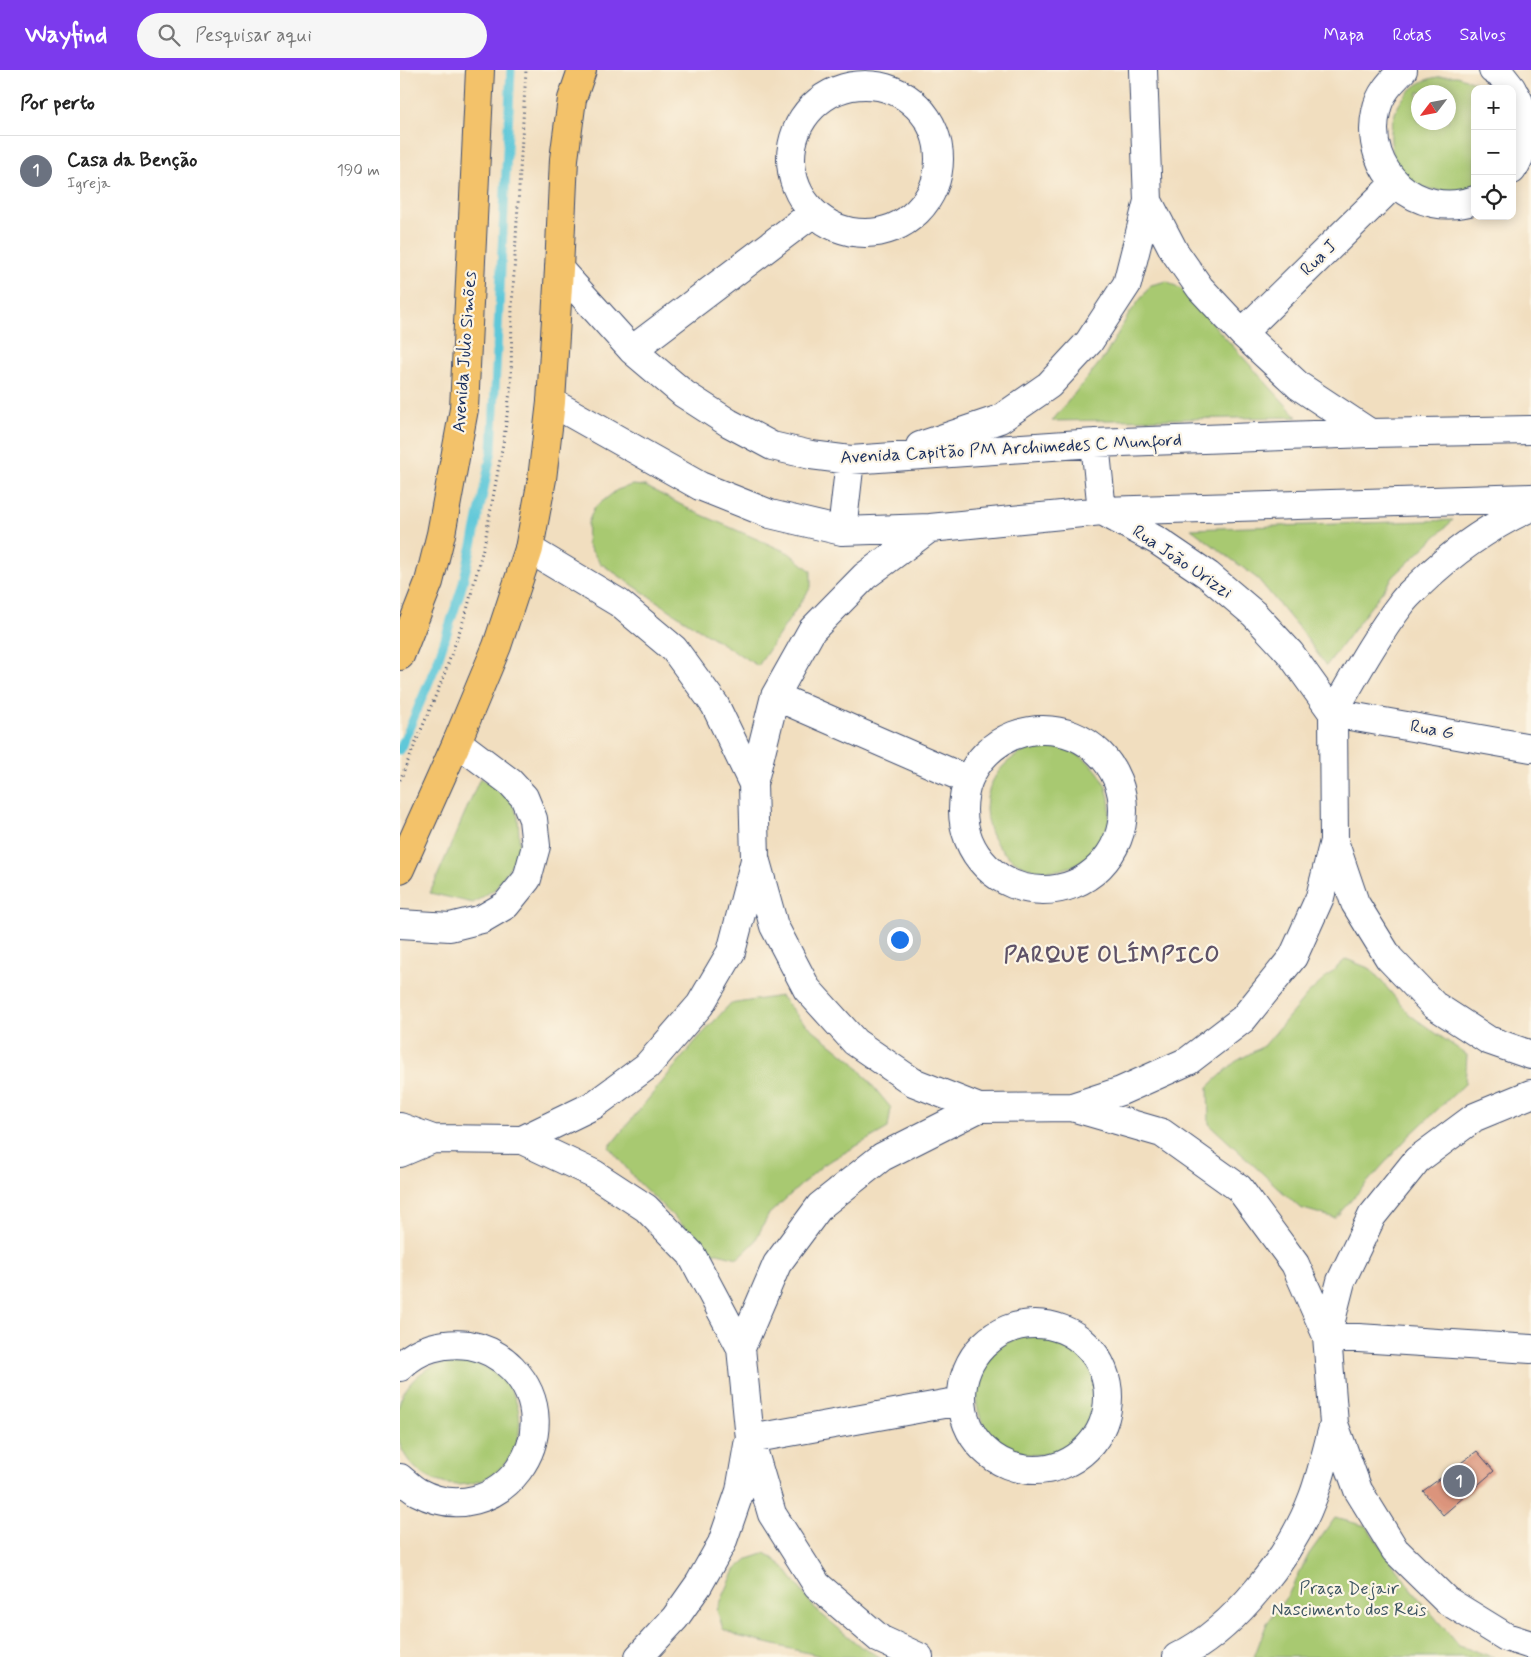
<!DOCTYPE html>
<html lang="pt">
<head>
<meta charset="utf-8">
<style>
  :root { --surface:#fff; --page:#f6f6f6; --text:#222; --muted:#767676; --line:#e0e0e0; --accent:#7c3aed }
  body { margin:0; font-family:Mynerve,sans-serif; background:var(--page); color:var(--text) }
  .controls { position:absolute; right:15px; top:15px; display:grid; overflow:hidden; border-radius:10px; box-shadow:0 2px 12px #0003 }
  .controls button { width:45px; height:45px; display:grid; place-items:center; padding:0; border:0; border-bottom:1px solid var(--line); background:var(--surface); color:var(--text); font:25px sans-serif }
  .compass { position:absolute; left:1011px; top:15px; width:45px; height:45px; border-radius:50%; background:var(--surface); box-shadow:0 2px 12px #0003; rotate:238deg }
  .you { position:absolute; left:499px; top:869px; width:18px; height:18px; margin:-12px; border:4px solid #fff; border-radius:50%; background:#1a73e8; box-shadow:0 0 0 8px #1a73e833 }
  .badge { display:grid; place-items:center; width:32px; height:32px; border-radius:50%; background:var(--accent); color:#fff; font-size:16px; font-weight:700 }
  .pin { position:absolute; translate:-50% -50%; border:2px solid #fff; box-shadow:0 1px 5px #0006 }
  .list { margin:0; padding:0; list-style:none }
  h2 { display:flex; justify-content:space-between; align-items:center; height:65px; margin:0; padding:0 20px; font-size:21px }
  h2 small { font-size:16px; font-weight:400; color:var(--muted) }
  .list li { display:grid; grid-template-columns:32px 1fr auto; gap:15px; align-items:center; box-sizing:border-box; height:70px; padding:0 20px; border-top:1px solid var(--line) }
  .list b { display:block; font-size:19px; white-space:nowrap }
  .list p { margin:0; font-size:16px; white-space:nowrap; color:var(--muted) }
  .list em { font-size:16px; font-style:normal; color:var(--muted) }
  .icon { flex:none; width:28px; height:28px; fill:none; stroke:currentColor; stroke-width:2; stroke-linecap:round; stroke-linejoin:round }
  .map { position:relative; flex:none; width:1131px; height:1587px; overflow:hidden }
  header { display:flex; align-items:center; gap:30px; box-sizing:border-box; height:70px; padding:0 25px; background:var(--accent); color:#fff }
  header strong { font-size:24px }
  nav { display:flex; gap:28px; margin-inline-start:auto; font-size:18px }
  .search { width:350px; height:45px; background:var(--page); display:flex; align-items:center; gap:12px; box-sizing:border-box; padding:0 18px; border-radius:28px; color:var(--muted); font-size:19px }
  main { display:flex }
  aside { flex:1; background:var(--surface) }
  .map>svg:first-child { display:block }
</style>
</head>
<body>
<header>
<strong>Wayfind</strong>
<div class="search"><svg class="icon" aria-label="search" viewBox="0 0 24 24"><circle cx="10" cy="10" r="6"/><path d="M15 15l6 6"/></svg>Pesquisar aqui</div>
<nav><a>Mapa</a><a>Rotas</a><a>Salvos</a></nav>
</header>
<main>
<aside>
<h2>Por perto<small></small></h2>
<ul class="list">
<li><span class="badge" style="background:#6b7280">1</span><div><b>Casa da Benção</b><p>Igreja</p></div><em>190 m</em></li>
</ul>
</aside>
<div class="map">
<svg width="1131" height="1587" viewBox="0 0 1131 1587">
  <rect width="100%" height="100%" fill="#fcf5e5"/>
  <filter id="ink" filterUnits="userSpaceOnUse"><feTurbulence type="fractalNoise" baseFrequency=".02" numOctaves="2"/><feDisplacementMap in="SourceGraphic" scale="10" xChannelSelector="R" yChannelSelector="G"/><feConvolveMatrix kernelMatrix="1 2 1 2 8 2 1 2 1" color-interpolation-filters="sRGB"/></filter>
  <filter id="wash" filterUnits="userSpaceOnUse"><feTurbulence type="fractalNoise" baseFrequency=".0096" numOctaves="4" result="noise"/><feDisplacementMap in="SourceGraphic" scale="20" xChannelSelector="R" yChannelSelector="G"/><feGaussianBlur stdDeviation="1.12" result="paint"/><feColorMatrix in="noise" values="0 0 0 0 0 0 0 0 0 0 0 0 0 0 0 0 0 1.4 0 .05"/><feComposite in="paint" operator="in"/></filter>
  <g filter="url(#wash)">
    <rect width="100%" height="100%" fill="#f1debf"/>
    <path fill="#a8c971" stroke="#627c68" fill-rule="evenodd" d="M1057,6L1077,13L1085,19H1075V119C1057,125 1056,124 1037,120C1032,119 1024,119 1019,116C973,92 986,15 1038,7C1044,6 1051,6 1057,6ZM1018,22H1048V52H1018Z
      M767,211L781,219L897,347L652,351L705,286L729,244L751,215Z
      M232,415L245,416L295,442L389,483L411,501V517L358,596L283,549L200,493L187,474L188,453L194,438L217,420Z
      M1053,450L994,506L926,596L903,563L858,509L791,459Z
      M586 739a62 62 0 1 1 124 0a62 62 0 1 1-124 0Z
      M80,708L110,727L118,747L120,782L95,819L73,833L30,823Z
      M946,889L971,899L1010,945L1067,985L1065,1014L1010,1065L935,1148L900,1138L809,1054L808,1017L835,992L865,975L907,925Z
      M381,926L400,949L453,992L491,1038L488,1058L423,1095L369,1144L354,1173L338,1188L309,1181L238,1112L209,1077L294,973L330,934Z
      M576 1325a60 60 0 1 1 120 0a60 60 0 1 1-120 0Z
      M-4 1353a62 62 0 1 1 124 0a62 62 0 1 1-124 0Z
      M935,1448L966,1456L1011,1519L1059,1576L1094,1587H854L867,1553L888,1525L909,1484Z
      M366,1483L384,1497L415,1539L461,1577L480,1587H425L337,1566L323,1559L317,1540L335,1500L348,1489Z"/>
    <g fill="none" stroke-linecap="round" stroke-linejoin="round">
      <path stroke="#5ec8d9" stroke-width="9" d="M0,680L37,593L61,520L74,467L92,380L111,0"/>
    </g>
    <g id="blocks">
      <path fill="#db947b" d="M1077,1381L1094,1401L1043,1445L1023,1421Z"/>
    </g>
  </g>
  <g filter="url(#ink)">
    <use href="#blocks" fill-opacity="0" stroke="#3b496d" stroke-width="1"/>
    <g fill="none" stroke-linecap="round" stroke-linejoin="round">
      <defs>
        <path id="minor" d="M1003,0C991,12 979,24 976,42C963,101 1017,150 1075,130
          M1093,0L1101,5L1112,19
          M391 89a74 74 0 1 1 148 0a74 74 0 1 1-148 0Z
          M1112,20C1129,42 1128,78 1112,100
          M748,131L774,181L800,218L842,263L899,316L970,363
          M159,199L232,280L284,324L329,353L372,376L411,385L450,390L695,373L970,363L1131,360
          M842,263L995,113
          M232,280L413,143
          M151,332L300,416L370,444L442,461L530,458L702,441L1131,428
          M695,373L702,441L758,471L808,505L854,544L890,583L933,643
          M520,376L600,349L649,315L689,272L727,214L748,131L743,0
          M530,458L465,506L412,560L375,626L353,714L355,788L374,856L407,919L455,972L513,1012L579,1038L672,1037L762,1063L839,1118L895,1194L927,1266
          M442,461L450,390
          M129,479L219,533L274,579L315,635L353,714
          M375,626L568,710
          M933,643L934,771L955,833L989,888L1034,935L1088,970L1131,985
          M933,643C954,607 975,568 1001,534C1006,526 1015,519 1022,512C1054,481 1090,456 1131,437
          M933,643L1131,678
          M563 740a80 80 0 1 1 160 0a80 80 0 1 1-160 0Z
          M0,854L50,857L82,849L106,835L127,809L136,776L133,749L124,727L110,712L57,672
          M1131,1024L1075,1047L1017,1090L972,1146L941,1211L927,1266L934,1354L958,1420L995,1480L1046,1530L1106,1567L1131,1575
          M672,1037L721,1021L788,991L843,949L893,887L920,827L934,771
          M0,1057L33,1069
          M122,1070L194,1035L247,996L300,935L331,882L355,790
          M0,1083L33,1069L122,1070L194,1104L246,1138L291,1184L341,1278
          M562 1327a73 73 0 1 1 146 0a73 73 0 1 1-146 0Z
          M927,1266L1131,1279
          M0,1297C18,1278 44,1272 69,1275C86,1278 100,1286 112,1298C174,1362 98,1465 18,1422C12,1419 6,1413 0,1408
          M350,1369L561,1331
          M239,1587L275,1548L299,1514L322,1473L340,1421L348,1375
          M519,1587L480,1569L417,1515L372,1444L350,1369L341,1278L377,1194L420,1136L482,1087L579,1038
          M777,1587C834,1560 891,1486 913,1427C922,1403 927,1378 934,1354"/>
        <path id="primary" d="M0,586L29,512L41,464L64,339L80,0
          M0,799L57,672L97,576L129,479L142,409L151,332L159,199L164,89L172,29L182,0"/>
      </defs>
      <use href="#minor" stroke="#3b496d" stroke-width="30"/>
      <use href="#primary" stroke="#3b496d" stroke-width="30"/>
      <path stroke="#3b496d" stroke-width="3" stroke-dasharray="1 4" stroke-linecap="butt" d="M0,710L43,608L67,540L85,471L104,368L111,314L112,236L126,0"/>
      <use href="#minor" stroke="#fff" stroke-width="28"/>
      <use href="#primary" stroke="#f3c26a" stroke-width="28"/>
    </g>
  </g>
  <g text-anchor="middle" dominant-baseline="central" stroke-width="4.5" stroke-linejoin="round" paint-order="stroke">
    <g font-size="18" fill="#1b2f5e" stroke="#fcf5e5">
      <text transform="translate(919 188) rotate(-44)">Rua J</text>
      <text transform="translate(65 282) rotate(-86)">Avenida Julio Simões</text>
      <text transform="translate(611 379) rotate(-3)">Avenida Capitão PM Archimedes C Munford</text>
      <text transform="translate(782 492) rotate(34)">Rua João Urizzi</text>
      <text transform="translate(1032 660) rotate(10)">Rua G</text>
    </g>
    <g font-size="18" fill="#3e5663" stroke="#fcf5e5">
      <text x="949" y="1519">Praça Dejair<tspan x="949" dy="21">Nascimento dos Reis</tspan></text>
    </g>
    <g font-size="22" font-weight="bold" letter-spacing="1" fill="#5e5268" stroke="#fcf5e5">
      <text x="712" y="886">PARQUE OLÍMPICO</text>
    </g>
  </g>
</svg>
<div class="controls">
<button>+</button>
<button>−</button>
<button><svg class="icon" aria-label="locate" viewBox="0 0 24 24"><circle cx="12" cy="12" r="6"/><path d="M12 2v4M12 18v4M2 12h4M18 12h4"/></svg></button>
</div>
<svg class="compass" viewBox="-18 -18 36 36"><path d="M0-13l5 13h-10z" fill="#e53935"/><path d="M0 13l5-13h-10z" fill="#767676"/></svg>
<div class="you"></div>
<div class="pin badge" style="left:1059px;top:1411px;background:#6b7280">1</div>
</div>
</main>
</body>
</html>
